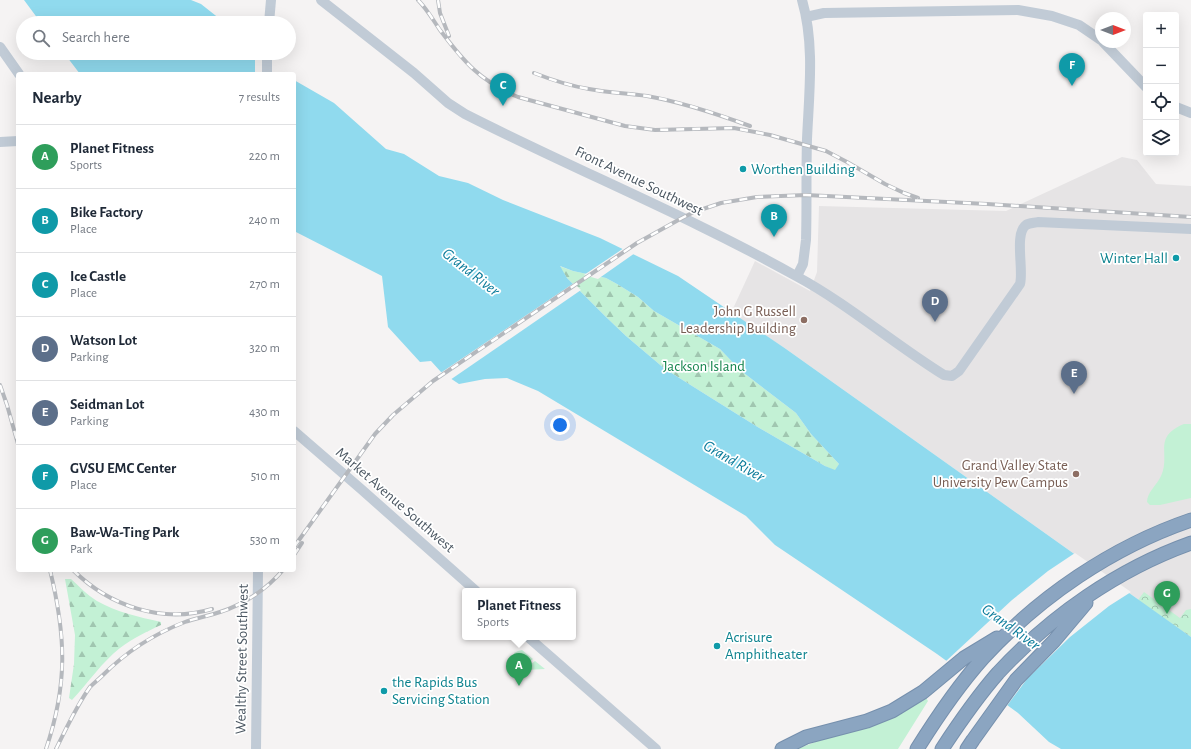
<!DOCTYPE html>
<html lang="en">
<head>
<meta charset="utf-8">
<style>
  :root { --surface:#fff; --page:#f2f2f3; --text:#1f2937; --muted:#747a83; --line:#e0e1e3; --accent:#111827 }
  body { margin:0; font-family:"Alegreya Sans",sans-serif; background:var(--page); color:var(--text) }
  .controls { position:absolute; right:12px; top:12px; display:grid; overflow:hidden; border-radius:4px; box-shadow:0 4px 16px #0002 }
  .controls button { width:36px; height:36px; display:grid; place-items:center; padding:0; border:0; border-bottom:1px solid var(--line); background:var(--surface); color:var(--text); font:20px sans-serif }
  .compass { position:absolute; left:1095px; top:12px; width:36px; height:36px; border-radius:50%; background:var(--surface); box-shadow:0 4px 16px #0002; rotate:90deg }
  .you { position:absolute; left:560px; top:425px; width:14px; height:14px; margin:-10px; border:3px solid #fff; border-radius:50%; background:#1a73e8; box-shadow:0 0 0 6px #1a73e833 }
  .badge { display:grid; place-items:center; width:26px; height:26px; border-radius:50%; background:var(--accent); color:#fff; font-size:13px; font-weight:700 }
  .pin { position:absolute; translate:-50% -33px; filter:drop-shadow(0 1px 2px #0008) }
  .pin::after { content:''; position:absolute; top:21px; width:14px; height:12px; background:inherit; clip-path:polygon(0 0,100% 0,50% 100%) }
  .popup { position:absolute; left:462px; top:588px; width:114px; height:52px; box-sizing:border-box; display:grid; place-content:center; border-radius:4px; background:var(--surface); filter:drop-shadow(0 1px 3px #0005); font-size:13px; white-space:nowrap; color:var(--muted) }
  .popup b { font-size:15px; color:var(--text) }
  .popup::after { content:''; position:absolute; left:50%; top:100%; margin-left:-8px; border:8px solid transparent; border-top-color:var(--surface) }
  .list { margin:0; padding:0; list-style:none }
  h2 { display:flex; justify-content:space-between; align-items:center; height:52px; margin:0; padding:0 16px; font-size:17px }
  h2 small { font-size:13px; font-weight:400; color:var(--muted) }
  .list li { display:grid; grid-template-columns:26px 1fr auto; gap:12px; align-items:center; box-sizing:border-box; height:64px; padding:0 16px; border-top:1px solid var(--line) }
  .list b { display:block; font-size:15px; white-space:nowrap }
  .list p { margin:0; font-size:13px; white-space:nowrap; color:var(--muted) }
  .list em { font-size:13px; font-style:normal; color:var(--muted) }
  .icon { flex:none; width:22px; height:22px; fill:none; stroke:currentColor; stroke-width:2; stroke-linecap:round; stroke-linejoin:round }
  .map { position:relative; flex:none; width:1191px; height:749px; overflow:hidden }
  .search { position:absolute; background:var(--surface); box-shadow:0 4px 16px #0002; left:16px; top:16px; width:280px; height:44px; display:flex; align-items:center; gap:10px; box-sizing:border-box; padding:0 14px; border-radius:22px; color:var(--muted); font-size:15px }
  .panel { position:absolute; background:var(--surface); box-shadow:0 4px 16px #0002; left:16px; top:72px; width:280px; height:500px; border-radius:4px }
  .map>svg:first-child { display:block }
</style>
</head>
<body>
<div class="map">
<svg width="1191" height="749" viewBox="0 0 1191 749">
  <defs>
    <pattern id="forest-firs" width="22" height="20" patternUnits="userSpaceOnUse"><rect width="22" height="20" fill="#c3f1d5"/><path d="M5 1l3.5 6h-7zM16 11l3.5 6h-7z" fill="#a0c6b0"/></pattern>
    <pattern id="park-crowns" width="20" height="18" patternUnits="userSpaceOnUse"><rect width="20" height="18" fill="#c3f1d5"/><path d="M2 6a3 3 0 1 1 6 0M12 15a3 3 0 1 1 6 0" fill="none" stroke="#a0c6b0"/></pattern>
  </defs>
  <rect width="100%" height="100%" fill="#f5f3f3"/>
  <path fill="#e6e4e5" d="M1122,157L1137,160L1156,184L1191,186V637L786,349L731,313L755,261L810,291L817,272L819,206L1006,211Z"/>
  <path fill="#c3f1d5" d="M1184,424H1191V498L1160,505H1150L1147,502C1147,492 1157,485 1161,476C1171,454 1152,437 1184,424Z
    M522,650L533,659L526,665L515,667L514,653L518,651Z
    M535,661L545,669L525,670V669Z
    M925,696L928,701L898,749H797L818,741L874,725Z"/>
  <path fill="url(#forest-firs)" d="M559,266L573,271L606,278L617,284L638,297L654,311L720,349L740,370L796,413L811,434L839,464L835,471L825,466L756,426L665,369L626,336L606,317L567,278Z
    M65,579H71C79,586 87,595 97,601C116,612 139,617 161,622V625C146,632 133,638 120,648C102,662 88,683 72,700L69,698L74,664L75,635Z"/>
  <path fill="url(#park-crowns)" d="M1144,592L1180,618L1186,610L1191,609V637L1138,600Z"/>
  <path fill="#90daee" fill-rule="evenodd" d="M24,0H191L201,4L225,23H41Z
    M64,53H246L283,74H80Z
    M294,80L334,103L386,149L404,154L439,176L468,183L503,200L600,238L678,276L786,349L1191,637V749H1061L1049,742L1018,713L937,654L775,545L746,516L538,391L507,378L485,379L459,384L441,372L431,361L420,362L388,327L382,276L294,231ZM560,266L573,271L606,278L617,284L638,297L654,311L720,349L740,370L796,413L811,434L839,464L835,470L825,466L756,426L665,369L626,336L606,317L567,278Z"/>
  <path fill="#f5f3f3" d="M255,56L280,70V74H255Z
    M624,248L635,253L598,279L584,275Z
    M574,283L581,290L450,380L439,374Z
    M1075,553L1131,592L1109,606L1070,637L1027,679L1006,707L945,662L1012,600L1048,571Z"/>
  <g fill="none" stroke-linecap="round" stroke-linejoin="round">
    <defs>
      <path id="highway" d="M782,749L806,737L867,721L892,711L923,692L964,658L997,638
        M917,749C937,717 958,686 983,658C1039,597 1112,547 1191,520
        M942,749C959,723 977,697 998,673C1051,616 1118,569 1191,543
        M967,749L973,740L1016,680L1054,641L1086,603"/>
    </defs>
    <use href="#highway" stroke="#7690ad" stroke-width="15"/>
    <path stroke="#c1cbd6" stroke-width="10" d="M321,0L414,73L448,103L465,114C575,170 689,216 796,276C848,304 894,344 944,375L952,376L959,371L1020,284C1024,270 1014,234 1026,225C1029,223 1034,223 1038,222L1191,229
      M806,17L824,13L1018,10L1052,16L1079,25L1101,40
      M269,23L271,0
      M1103,42L1146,87
      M0,47L19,74
      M267,74V53
      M1176,107L1191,113
      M0,142L18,141
      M797,276L803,264L806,240C807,207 806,173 807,139C809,94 815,44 802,0
      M294,431L361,489L476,591
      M528,637L656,749
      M256,749L258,570"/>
    <use href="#highway" stroke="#8ba5c1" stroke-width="13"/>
    <defs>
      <path id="rail" d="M418,0C427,9 433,20 440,30C464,62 480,81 518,97L625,126L655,130L734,128L770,135L826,151L847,162L885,184L904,193L918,198
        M438,0L440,13L449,36
        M534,73C552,80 570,86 589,89C609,93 628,93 647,96C682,102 717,114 750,126
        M0,385L7,405L18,444
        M294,547L375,434L393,415L433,381L637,243L682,218L694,212L721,203L757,197L806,195L987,204L1191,217
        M294,555L302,543
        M73,570C109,606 162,624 212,609
        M46,749C68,684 66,636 50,570
        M56,749C66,729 77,705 90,687C94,683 99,679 103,675C127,651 154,634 185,622C196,618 209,616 220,612C243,605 267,589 283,570"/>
    </defs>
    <use href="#rail" stroke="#b5b8bd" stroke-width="4"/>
    <use href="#rail" stroke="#fff" stroke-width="2.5" stroke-dasharray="8" stroke-linecap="butt"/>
  </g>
  <g fill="#0f9aa8" stroke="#fff" stroke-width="1.5">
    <circle cx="743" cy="169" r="4"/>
    <circle cx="1176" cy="258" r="4"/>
    <circle cx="717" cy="646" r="4"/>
    <circle cx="384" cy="691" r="4"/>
  </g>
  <g fill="#8d6e63" stroke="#fff" stroke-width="1.5">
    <circle cx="804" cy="320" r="4"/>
    <circle cx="1076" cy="474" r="4"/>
  </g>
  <g text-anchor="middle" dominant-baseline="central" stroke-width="3.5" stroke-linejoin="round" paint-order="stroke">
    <g font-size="15" fill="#0d838f" stroke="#fff" text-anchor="start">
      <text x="751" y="169">Worthen Building</text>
      <text x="1168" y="258" text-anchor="end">Winter Hall</text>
      <text x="725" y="637">Acrisure<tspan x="725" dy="17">Amphitheater</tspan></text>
      <text x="392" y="682">the Rapids Bus<tspan x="392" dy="17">Servicing Station</tspan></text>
    </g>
    <g font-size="15" fill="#4a5661" stroke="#fff">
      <text transform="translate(639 181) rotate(26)">Front Avenue Southwest</text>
      <text transform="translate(395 500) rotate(41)">Market Avenue Southwest</text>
      <text transform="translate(242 659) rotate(-89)">Wealthy Street Southwest</text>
    </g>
    <g font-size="15" fill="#785e54" stroke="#fff" text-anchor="end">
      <text x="796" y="311">John G Russell<tspan x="796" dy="17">Leadership Building</tspan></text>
      <text x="1068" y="465">Grand Valley State<tspan x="1068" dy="17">University Pew Campus</tspan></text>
    </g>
    <g font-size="15" fill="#17864f" stroke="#fff">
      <text x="704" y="366">Jackson Island</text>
    </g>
    <g font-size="16" font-style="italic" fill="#0c7c9b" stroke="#fff">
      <text transform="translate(471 272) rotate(38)">Grand River</text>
      <text transform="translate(734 461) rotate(30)">Grand River</text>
      <text transform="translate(1011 627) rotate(36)">Grand River</text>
    </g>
  </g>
</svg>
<div class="controls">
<button>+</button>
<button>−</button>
<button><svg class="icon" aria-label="locate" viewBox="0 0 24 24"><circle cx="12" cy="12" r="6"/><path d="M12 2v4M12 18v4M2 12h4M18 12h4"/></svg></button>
<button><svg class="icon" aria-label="layers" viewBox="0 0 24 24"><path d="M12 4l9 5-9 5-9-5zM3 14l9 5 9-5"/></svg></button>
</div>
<svg class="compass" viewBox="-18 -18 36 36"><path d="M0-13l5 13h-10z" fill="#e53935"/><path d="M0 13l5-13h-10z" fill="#747a83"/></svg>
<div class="you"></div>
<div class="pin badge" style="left:519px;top:686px;background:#2e9e5b">A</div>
<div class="popup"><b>Planet Fitness</b>Sports</div>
<div class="pin badge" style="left:774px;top:237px;background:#0f9aa8">B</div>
<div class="pin badge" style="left:503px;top:106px;background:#0f9aa8">C</div>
<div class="pin badge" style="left:935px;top:322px;background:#5c6f8a">D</div>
<div class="pin badge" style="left:1074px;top:394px;background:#5c6f8a">E</div>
<div class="pin badge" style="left:1072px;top:86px;background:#0f9aa8">F</div>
<div class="pin badge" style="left:1167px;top:614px;background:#2e9e5b">G</div>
<div class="search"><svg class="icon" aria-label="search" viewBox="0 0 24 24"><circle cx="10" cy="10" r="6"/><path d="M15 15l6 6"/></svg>Search here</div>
<section class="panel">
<h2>Nearby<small>7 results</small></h2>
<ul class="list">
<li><span class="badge" style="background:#2e9e5b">A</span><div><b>Planet Fitness</b><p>Sports</p></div><em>220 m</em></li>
<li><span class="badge" style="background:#0f9aa8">B</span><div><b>Bike Factory</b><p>Place</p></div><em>240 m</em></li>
<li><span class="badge" style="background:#0f9aa8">C</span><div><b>Ice Castle</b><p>Place</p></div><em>270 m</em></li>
<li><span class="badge" style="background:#5c6f8a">D</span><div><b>Watson Lot</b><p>Parking</p></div><em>320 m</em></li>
<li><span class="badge" style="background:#5c6f8a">E</span><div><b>Seidman Lot</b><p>Parking</p></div><em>430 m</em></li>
<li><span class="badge" style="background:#0f9aa8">F</span><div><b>GVSU EMC Center</b><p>Place</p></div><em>510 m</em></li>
<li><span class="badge" style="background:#2e9e5b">G</span><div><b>Baw-Wa-Ting Park</b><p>Park</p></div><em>530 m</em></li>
</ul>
</section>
</div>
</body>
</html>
